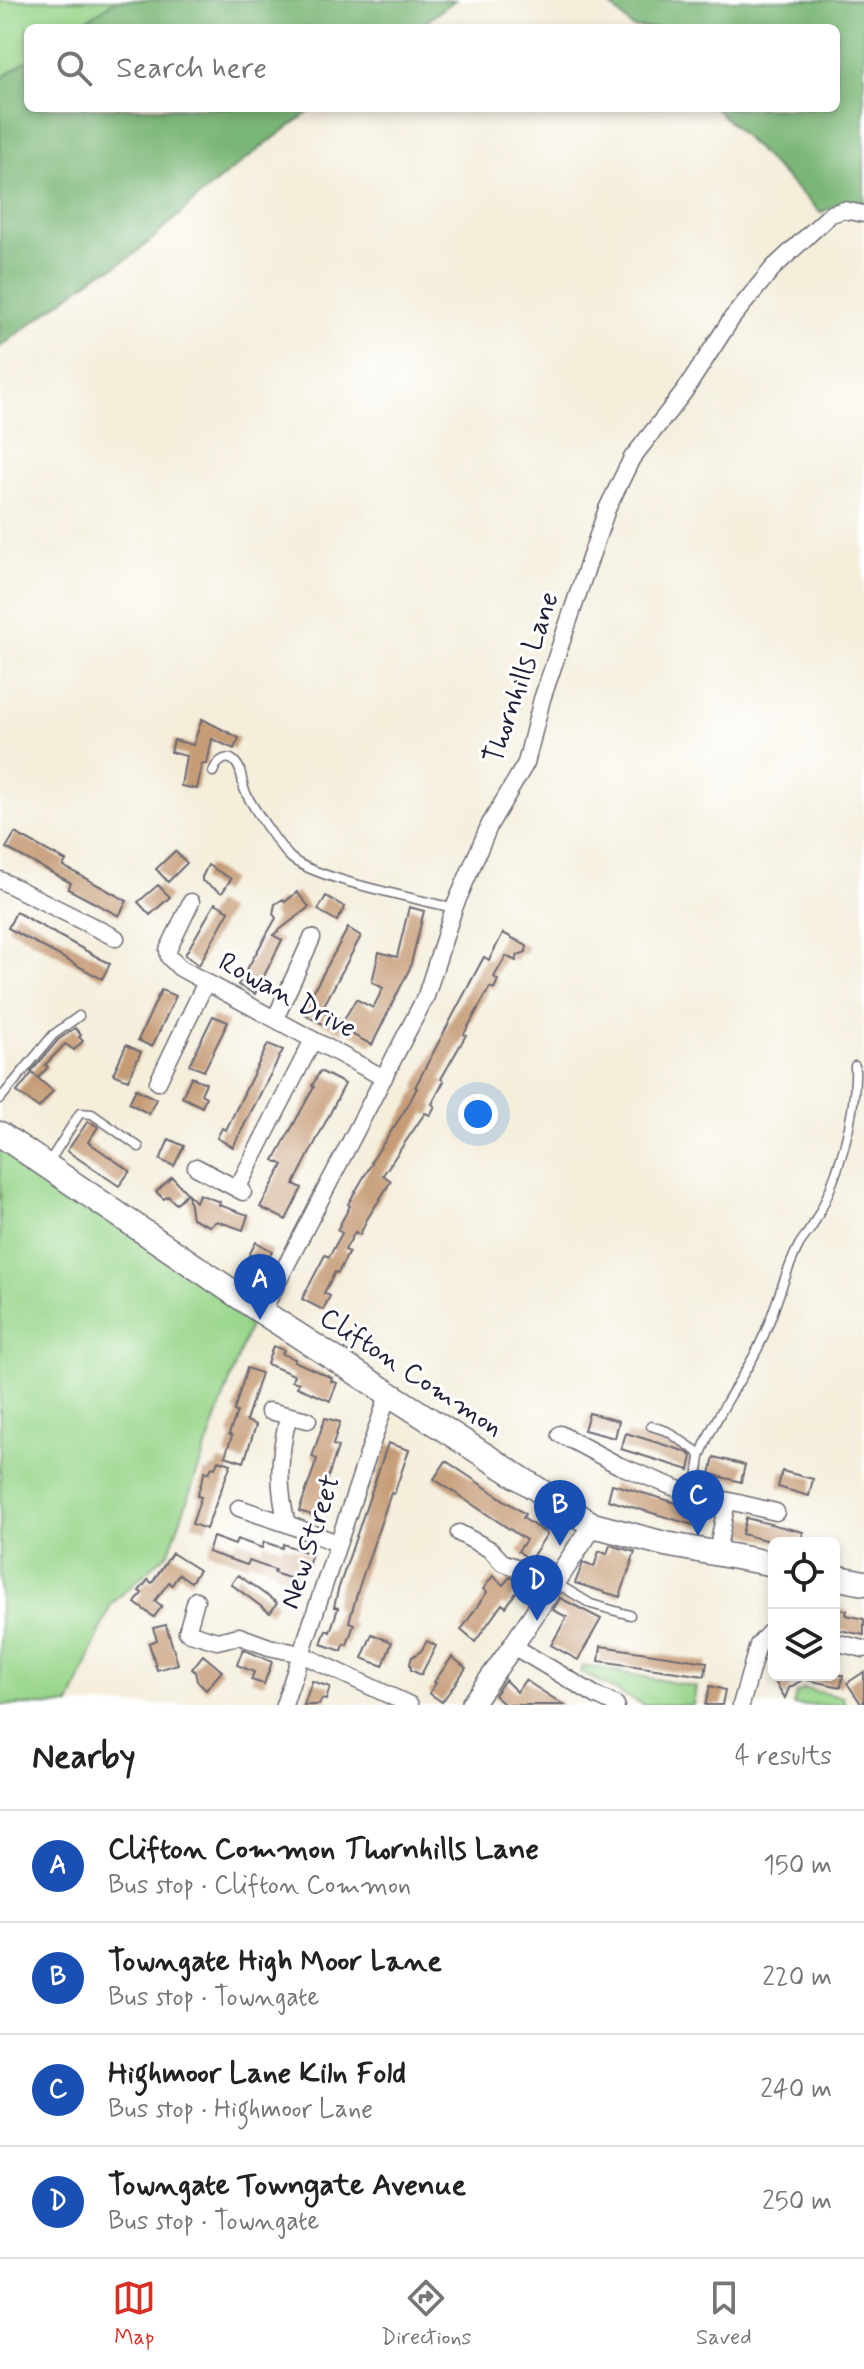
<!DOCTYPE html>
<html lang="en">
<head>
<meta charset="utf-8">
<style>
  :root { --surface:#fff; --page:#f2f2f2; --text:#222; --muted:#767676; --line:#e0e0e0; --accent:#d93025 }
  body { margin:0; font-family:Mynerve,sans-serif; background:var(--page); color:var(--text) }
  .controls { position:absolute; right:24px; bottom:24px; display:grid; overflow:hidden; border-radius:12px; box-shadow:0 4px 12px #0003 }
  .controls button { width:72px; height:72px; display:grid; place-items:center; padding:0; border:0; border-bottom:2px solid var(--line); background:var(--surface); color:var(--text); font:40px sans-serif }
  .you { position:absolute; left:478px; top:1114px; width:28px; height:28px; margin:-20px; border:6px solid #fff; border-radius:50%; background:#1a73e8; box-shadow:0 0 0 12px #1a73e833 }
  .badge { display:grid; place-items:center; width:52px; height:52px; border-radius:50%; background:var(--accent); color:#fff; font-size:26px; font-weight:700 }
  .pin { position:absolute; translate:-50% -66px; filter:drop-shadow(0 2px 4px #0008) }
  .pin::after { content:''; position:absolute; top:42px; width:28px; height:24px; background:inherit; clip-path:polygon(0 0,100% 0,50% 100%) }
  .list { margin:0; padding:0; list-style:none }
  h2 { display:flex; justify-content:space-between; align-items:center; height:104px; margin:0; padding:0 32px; font-size:34px }
  h2 small { font-size:26px; font-weight:400; color:var(--muted) }
  .list li { display:grid; grid-template-columns:52px 1fr auto; gap:24px; align-items:center; box-sizing:border-box; height:112px; padding:0 32px; border-top:2px solid var(--line) }
  .list b { display:block; font-size:30px; white-space:nowrap }
  .list p { margin:0; font-size:26px; white-space:nowrap; color:var(--muted) }
  .list em { font-size:26px; font-style:normal; color:var(--muted) }
  .icon { flex:none; width:44px; height:44px; fill:none; stroke:currentColor; stroke-width:2; stroke-linecap:round; stroke-linejoin:round }
  .map { position:relative; flex:none; width:864px; height:1705px; overflow:hidden }
  .search { position:absolute; background:var(--surface); box-shadow:0 4px 12px #0003; left:24px; right:24px; top:24px; height:88px; display:flex; align-items:center; gap:20px; box-sizing:border-box; padding:0 28px; border-radius:12px; color:var(--muted); font-size:30px }
  .sheet { height:552px; background:var(--surface) }
  nav { display:flex; justify-content:space-around; align-items:center; box-sizing:border-box; height:112px; border-top:2px solid var(--line); background:var(--surface); font-size:22px; color:var(--muted) }
  nav a { display:grid; justify-items:center; gap:4px }
  nav .on { color:var(--accent) }
  .map>svg:first-child { display:block }
</style>
</head>
<body>
<div class="map">
<svg width="864" height="1705" viewBox="0 0 864 1705">
  <rect width="100%" height="100%" fill="#fff"/>
  <filter id="ink" filterUnits="userSpaceOnUse"><feTurbulence type="fractalNoise" baseFrequency=".0125" numOctaves="2"/><feDisplacementMap in="SourceGraphic" scale="16" xChannelSelector="R" yChannelSelector="G"/><feConvolveMatrix kernelMatrix="1 2 1 2 8 2 1 2 1" color-interpolation-filters="sRGB"/></filter>
  <filter id="wash" filterUnits="userSpaceOnUse"><feTurbulence type="fractalNoise" baseFrequency=".006" numOctaves="4" result="noise"/><feDisplacementMap in="SourceGraphic" scale="32" xChannelSelector="R" yChannelSelector="G"/><feGaussianBlur stdDeviation="1.8" result="paint"/><feColorMatrix in="noise" values="0 0 0 0 0 0 0 0 0 0 0 0 0 0 0 0 0 1.4 0 .05"/><feComposite in="paint" operator="in"/></filter>
  <g filter="url(#wash)">
    <rect width="100%" height="100%" fill="#f4eedb"/>
    <path fill="#98d58a" stroke="#5d7c62" stroke-width="2" d="M0,0H282L245,28H28V108L0,202Z
      M0,1134L252,1318L169,1552L111,1604L70,1705H0Z
      M583,1665L696,1687L693,1705H644L580,1672Z
      M804,1689L843,1697L845,1705H793L796,1694Z"/>
    <path fill="#7ab676" stroke="#4e6c58" stroke-width="2" d="M116,0H455L418,28H75Z
      M620,0H864V201L857,206L841,202L821,213L715,108H836V28H633L611,6Z
      M28,60V108H314C276,137 236,165 200,196C179,213 126,269 102,271L0,347V79Z"/>
    <g id="blocks">
      <path fill="#c69c77" d="M202,719L239,738L234,749L212,739L207,764H202L197,789L181,786L186,756L171,752L174,740L193,745Z
        M15,833L66,861L63,866L127,901L119,916L68,889L71,883L6,848Z
        M175,851L187,863L168,882L156,869Z
        M208,865L231,879L222,893L202,881V877Z
        M158,885L170,897L150,915L138,902Z
        M297,892L309,907L273,935L282,940L255,994L238,985L276,918L273,914L275,904L283,899L285,902Z
        M326,896L345,907L337,921L318,910Z
        M215,903L229,911L199,965L185,955Z
        M409,907L424,911L410,968L372,1045L344,1030L342,1033L308,1017L309,1016L302,1012L348,928L361,936L321,1011L343,1021L356,999L373,1008L383,988L372,982L379,952L397,957Z
        M16,912L110,964L102,979L8,928Z
        M503,933L527,946L526,952L518,955L516,961L506,956L494,977L498,980L494,989L490,987L464,1034L466,1035L441,1079L444,1081L432,1104L435,1106L430,1115L425,1113L383,1175L391,1181L366,1221L360,1235L355,1232L345,1250L349,1252L338,1273L335,1272L324,1293L330,1296L323,1310L302,1299L325,1255L329,1257L342,1233L337,1230L350,1206L348,1204L372,1163L371,1162L407,1107L417,1088L415,1087L478,968L484,957L489,960Z
        M161,990L176,996L152,1047L138,1040Z
        M213,1016L228,1022L204,1071L189,1065Z
        M75,1028L81,1035L79,1037L83,1041L74,1050L65,1044L45,1065L48,1067L38,1078L31,1072L58,1040Z
        M268,1044L283,1050L233,1147L217,1138L222,1128L226,1130Z
        M126,1045L141,1052L128,1080L113,1074Z
        M320,1071L345,1084L294,1184L302,1188L286,1220L260,1207L283,1165L274,1160L314,1087L312,1086Z
        M32,1073L53,1091L39,1108L17,1092Z
        M191,1077L206,1083L201,1094L206,1097L202,1107L182,1097Z
        M136,1089L156,1099L149,1114L129,1103Z
        M88,1121L98,1127L88,1142L130,1171L119,1186L67,1151Z
        M169,1139L184,1146L174,1166L160,1160Z
        M172,1177L187,1193L176,1204L168,1196L164,1199L156,1192Z
        M188,1194L196,1202L199,1194L220,1202L219,1205L248,1215L243,1230L217,1221L209,1226L192,1218Z
        M256,1242L272,1251L265,1264L249,1255Z
        M273,1346L284,1350L282,1354L295,1359L294,1361L332,1378L331,1381L337,1383L330,1401L297,1387L299,1383L292,1381L294,1375L267,1364Z
        M247,1368L261,1373L246,1421L256,1425L244,1462L225,1456L232,1436L229,1434L237,1412L234,1411Z
        M589,1413L619,1421L615,1438L584,1430Z
        M325,1418L340,1422L333,1445L338,1447L315,1516L299,1511L317,1459L312,1457Z
        M626,1433L684,1451L692,1456L689,1470L621,1449Z
        M388,1443L409,1450L394,1494L391,1493L359,1587L349,1622L354,1624L347,1645L344,1644L342,1651L321,1644L326,1630L330,1632L338,1608L334,1607L338,1590Z
        M714,1457L745,1465L741,1482L710,1474Z
        M218,1460L231,1464L206,1529L192,1524L201,1497L197,1496L205,1471L209,1473L212,1467L215,1468Z
        M446,1461L525,1514L523,1518L547,1534L530,1560L518,1551L526,1540L434,1479Z
        M782,1471L813,1479L809,1496L778,1487Z
        M612,1484L704,1511L700,1527L608,1500Z
        M746,1518L803,1532L801,1543H777L742,1534Z
        M213,1537L235,1545L237,1539L262,1548L264,1542L282,1548L283,1544L312,1554L306,1571L298,1569L295,1580L274,1573L275,1570L249,1561L247,1565L208,1552Z
        M610,1545L635,1552L620,1597L575,1583L583,1563L594,1567L599,1551L607,1554Z
        M172,1553L199,1570L191,1582L179,1574L172,1585L169,1582L155,1601L162,1606L154,1617L135,1603L142,1593L139,1591L148,1580L152,1583Z
        M238,1575L277,1603L270,1613L231,1584Z
        M493,1576L503,1585L510,1577L523,1582L506,1607L502,1604L475,1642L461,1630L487,1592L483,1589Z
        M560,1598L601,1619L578,1660L551,1645L567,1617L553,1610Z
        M834,1608L847,1610L846,1615L864,1619V1635L834,1629Z
        M166,1625L178,1664L157,1670L149,1643L157,1640L153,1628Z
        M372,1634L392,1642L383,1666L362,1658Z
        M427,1641L436,1646L421,1675L411,1670L410,1663L412,1657L421,1651Z
        M601,1646L707,1662L705,1676L599,1661Z
        M243,1649L272,1662L264,1684L251,1680L254,1672L237,1665Z
        M203,1655L222,1671L206,1690L197,1681L195,1672L192,1669Z
        M452,1657L466,1668L442,1702L429,1693L436,1683L434,1682Z
        M864,1672V1705H862L847,1683Z
        M771,1675H843L841,1687L807,1680V1677L789,1688L785,1698Z
        M505,1680L517,1692L525,1680L564,1705H505L494,1695Z
        M312,1681L330,1687L326,1700L322,1699L319,1705H304Z
        M710,1686L725,1690L722,1705H705Z"/>
    </g>
  </g>
  <g filter="url(#ink)">
    <use href="#blocks" fill-opacity="0" stroke="#6c6973" stroke-width="2"/>
    <g fill="none" stroke-linecap="round" stroke-linejoin="round">
      <defs>
        <path id="service" d="M213,772C216,763 226,753 235,762C243,770 241,782 245,791C251,805 279,846 290,857C311,878 419,899 453,908
          M0,1099L53,1035L79,1016
          M49,1162L80,1113L92,1114L139,1147
          M651,1426L667,1431L698,1452L700,1457L695,1493
          M700,1457C713,1420 736,1388 755,1354C774,1319 781,1280 799,1245C803,1238 809,1232 813,1225C837,1182 857,1116 855,1066
          M556,1583L591,1604L630,1615"/>
        <path id="minor" d="M0,880L116,938
          M191,902L168,950L169,957L180,968L384,1078
          M275,1019L312,938
          M158,1082L206,982
          M196,1167L243,1192
          M237,1189L313,1040
          M262,1312L426,996L454,908L490,824L526,763L542,699L607,509L632,458L684,392L732,318L773,268L831,214L844,210L864,214
          M269,1411L308,1420
          M288,1417C279,1457 277,1483 287,1524L337,1543
          M560,1434L618,1465L678,1489L776,1512
          M239,1508L287,1524
          M459,1533L491,1550L502,1562L555,1582
          M717,1553L727,1501
          M196,1600L187,1632L217,1641L239,1636L269,1647L301,1654L410,1705
          M834,1642L864,1649
          M513,1646L597,1696L616,1705
          M284,1705L388,1395
          M741,1705L758,1645L769,1633L774,1632"/>
        <path id="tertiary" d="M471,1705L513,1646L593,1525"/>
        <path id="primary" d="M0,1134L262,1312L593,1525L665,1544L774,1564
          M834,1577L864,1583"/>
      </defs>
      <use href="#service" stroke="#6c6973" stroke-width="11"/>
      <use href="#minor" stroke="#6c6973" stroke-width="19"/>
      <use href="#tertiary" stroke="#6c6973" stroke-width="23"/>
      <use href="#primary" stroke="#6c6973" stroke-width="27"/>
      <use href="#service" stroke="#fff" stroke-width="8"/>
      <use href="#minor" stroke="#fff" stroke-width="16"/>
      <use href="#tertiary" stroke="#fff" stroke-width="20"/>
      <use href="#primary" stroke="#fff" stroke-width="24"/>
    </g>
  </g>
  <g text-anchor="middle" dominant-baseline="central" stroke-width="6" stroke-linejoin="round" paint-order="stroke">
    <g font-size="28" fill="#22223b" stroke="#fff">
      <text transform="translate(522 678) rotate(-71)">Thornhills Lane</text>
      <text transform="translate(287 996) rotate(28)">Rowan Drive</text>
      <text transform="translate(411 1373) rotate(33)">Clifton Common</text>
      <text transform="translate(311 1542) rotate(-72)">New Street</text>
    </g>
  </g>
</svg>
<div class="controls">
<button><svg class="icon" aria-label="locate" viewBox="0 0 24 24"><circle cx="12" cy="12" r="6"/><path d="M12 2v4M12 18v4M2 12h4M18 12h4"/></svg></button>
<button><svg class="icon" aria-label="layers" viewBox="0 0 24 24"><path d="M12 4l9 5-9 5-9-5zM3 14l9 5 9-5"/></svg></button>
</div>
<div class="you"></div>
<div class="pin badge" style="left:260px;top:1320px;background:#1a4fb4">A</div>
<div class="pin badge" style="left:560px;top:1546px;background:#1a4fb4">B</div>
<div class="pin badge" style="left:698px;top:1536px;background:#1a4fb4">C</div>
<div class="pin badge" style="left:537px;top:1621px;background:#1a4fb4">D</div>
<div class="search"><svg class="icon" aria-label="search" viewBox="0 0 24 24"><circle cx="10" cy="10" r="6"/><path d="M15 15l6 6"/></svg>Search here</div>
</div>
<section class="sheet">
<h2>Nearby<small>4 results</small></h2>
<ul class="list">
<li><span class="badge" style="background:#1a4fb4">A</span><div><b>Clifton Common Thornhills Lane</b><p>Bus stop · Clifton Common</p></div><em>150 m</em></li>
<li><span class="badge" style="background:#1a4fb4">B</span><div><b>Towngate High Moor Lane</b><p>Bus stop · Towngate</p></div><em>220 m</em></li>
<li><span class="badge" style="background:#1a4fb4">C</span><div><b>Highmoor Lane Kiln Fold</b><p>Bus stop · Highmoor Lane</p></div><em>240 m</em></li>
<li><span class="badge" style="background:#1a4fb4">D</span><div><b>Towngate Towngate Avenue</b><p>Bus stop · Towngate</p></div><em>250 m</em></li>
</ul>
</section>
<nav>
<a class="on"><svg class="icon" aria-label="map" viewBox="0 0 24 24"><path d="M3 6l6-2 6 2 6-2v14l-6 2-6-2-6 2zM9 4v14M15 6v14"/></svg>Map</a>
<a><svg class="icon" aria-label="directions" viewBox="0 0 24 24"><path d="M12 3l9 9-9 9-9-9zM9 14v-3h6M13 9l2 2-2 2"/></svg>Directions</a>
<a><svg class="icon" aria-label="saved" viewBox="0 0 24 24"><path d="M7 4h10v16l-5-4-5 4z"/></svg>Saved</a>
</nav>
</body>
</html>
